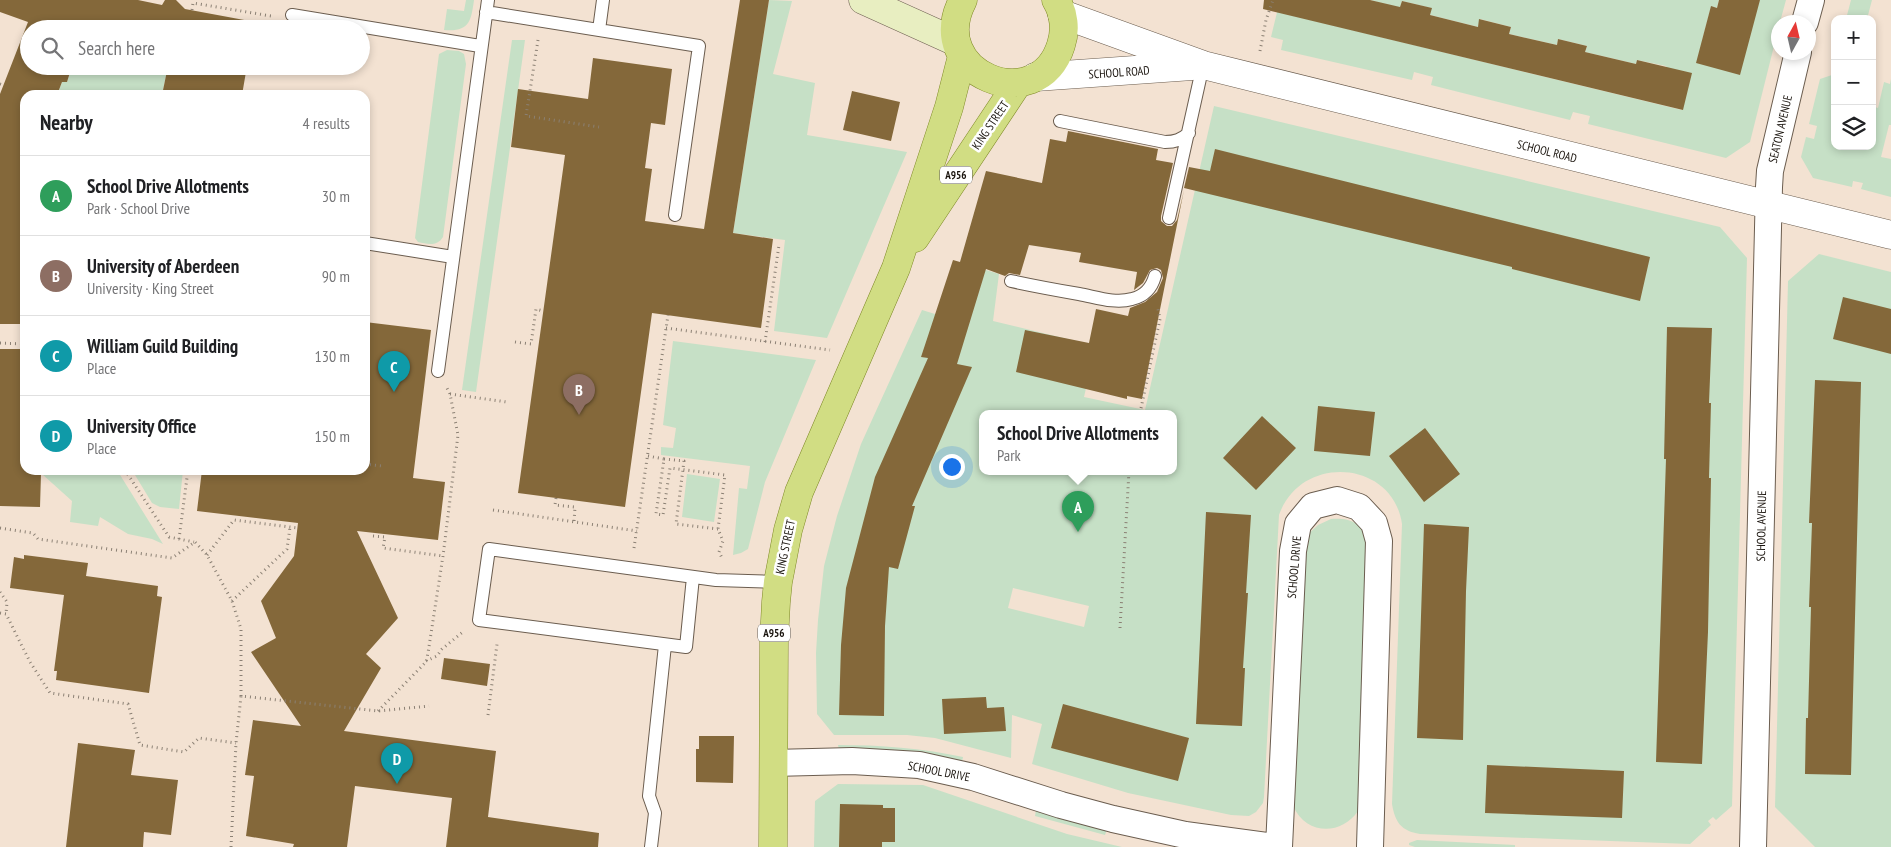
<!DOCTYPE html>
<html lang="en">
<head>
<meta charset="utf-8">
<style>
  :root { --surface:#fff; --page:#f6f6f6; --text:#202124; --muted:#757577; --line:#e0e0e0; --accent:#d93025 }
  body { margin:0; font-family:"PT Sans Narrow",sans-serif; background:var(--page); color:var(--text) }
  .controls { position:absolute; right:15px; top:15px; display:grid; overflow:hidden; border-radius:10px; box-shadow:0 2px 8px #0003 }
  .controls button { width:45px; height:45px; display:grid; place-items:center; padding:0; border:0; border-bottom:1px solid var(--line); background:var(--surface); color:var(--text); font:25px sans-serif }
  .compass { position:absolute; left:1771px; top:15px; width:45px; height:45px; border-radius:50%; background:var(--surface); box-shadow:0 2px 8px #0003; rotate:8deg }
  .you { position:absolute; left:951px; top:466px; width:18px; height:18px; margin:-12px; border:4px solid #fff; border-radius:50%; background:#1a73e8; box-shadow:0 0 0 8px #1a73e833 }
  .badge { display:grid; place-items:center; width:32px; height:32px; border-radius:50%; background:var(--accent); color:#fff; font-size:16px; font-weight:700 }
  .pin { position:absolute; translate:-50% -41px; filter:drop-shadow(0 1px 2px #0008) }
  .pin::after { content:''; position:absolute; top:26px; width:18px; height:15px; background:inherit; clip-path:polygon(0 0,100% 0,50% 100%) }
  .popup { position:absolute; left:979px; top:410px; width:198px; height:65px; box-sizing:border-box; display:grid; place-content:center; border-radius:10px; background:var(--surface); filter:drop-shadow(0 1px 4px #0005); font-size:16px; white-space:nowrap; color:var(--muted) }
  .popup b { font-size:19px; color:var(--text) }
  .popup::after { content:''; position:absolute; left:50%; top:100%; margin-left:-10px; border:10px solid transparent; border-top-color:var(--surface) }
  .list { margin:0; padding:0; list-style:none }
  h2 { display:flex; justify-content:space-between; align-items:center; height:65px; margin:0; padding:0 20px; font-size:21px }
  h2 small { font-size:16px; font-weight:400; color:var(--muted) }
  .list li { display:grid; grid-template-columns:32px 1fr auto; gap:15px; align-items:center; box-sizing:border-box; height:80px; padding:0 20px; border-top:1px solid var(--line) }
  .list b { display:block; font-size:19px; white-space:nowrap }
  .list p { margin:0; font-size:16px; white-space:nowrap; color:var(--muted) }
  .list em { font-size:16px; font-style:normal; color:var(--muted) }
  .icon { flex:none; width:28px; height:28px; fill:none; stroke:currentColor; stroke-width:2; stroke-linecap:round; stroke-linejoin:round }
  .map { position:relative; flex:none; width:1891px; height:847px; overflow:hidden }
  .search { position:absolute; background:var(--surface); box-shadow:0 2px 8px #0003; left:20px; top:20px; width:350px; height:55px; display:flex; align-items:center; gap:12px; box-sizing:border-box; padding:0 18px; border-radius:28px; color:var(--muted); font-size:19px }
  .panel { position:absolute; background:var(--surface); box-shadow:0 2px 8px #0003; left:20px; top:90px; width:350px; height:385px; border-radius:15px }
  .map>svg:first-child { display:block }
</style>
</head>
<body>
<div class="map">
<svg width="1891" height="847" viewBox="0 0 1891 847">
  <rect width="100%" height="100%" fill="#f3e2d2"/>
  <path fill="#c6e0c6" fill-rule="evenodd" d="M466,0H474C471,22 469,32 444,30L447,9L464,11Z
    M769,0L792,1L773,74L815,83L807,135L907,152L827,338L774,331L785,240L733,233Z
    M1280,0L1290,15L1682,110L1666,66L1637,60L1636,64L1585,52L1587,46L1558,39L1557,45L1509,34L1511,27L1480,19L1478,27L1430,15L1431,8L1402,1L1400,8L1370,0H1719L1717,8L1711,7L1702,41L1760,0H1786L1780,22H1778V30L1750,142L1726,158L1588,124L1590,116L1573,112L1570,120L1431,85L1433,77L1414,72L1412,80L1281,50L1283,40L1271,37Z
    M1851,0H1872L1867,19H1846Z
    M512,40H525L476,392L462,390Z
    M447,50L459,51L464,54L466,64L443,237C437,247 427,244 418,242L415,238L439,54Z
    M1835,64V146H1872V130L1875,120L1872,119V106L1878,108L1884,82L1890,84L1891,79V125H1889L1881,157L1891,159V197L1861,189L1863,183L1853,181L1852,187L1813,178L1801,157L1806,137L1814,139L1817,126L1809,124L1820,79L1832,75Z
    M72,66H168L162,95H57L62,82H67Z
    M1214,106L1720,227L1747,258L1732,806L1716,820L1713,817L1708,821L1711,825L1690,844L1420,834C1401,831 1395,822 1392,804L1402,524C1393,460 1301,453 1279,515L1264,797L1263,803L1256,812L1249,816L1231,815L1128,793L1032,764L1042,724L1012,715L1011,758L935,738L907,735H834L817,714L816,653L818,620L824,566L837,516L861,444L922,310L935,314L986,270L999,274L993,321L1084,343L1095,349L1084,397L1145,410ZM983,413H1173V471H983ZM1013,588L1089,606L1084,627L1008,608Z
    M21,177L25,178V337H20L22,199Z
    M1819,254L1891,272V847H1815L1775,807L1788,281Z
    M673,341L816,360L765,482L748,549L741,553L733,555L739,488L747,489L750,466L661,455V447L673,448L676,428L663,425Z
    M33,470H117L163,544L152,539L128,534L100,517L98,526L70,522L72,501L42,474H33Z
    M132,470H183L179,509L160,507L152,503Z
    M687,474L720,479L714,522L682,517Z
    M1331,519C1351,518 1360,522 1368,541L1358,811C1341,836 1306,835 1293,806L1306,536L1318,525Z
    M838,745C881,745 921,748 963,757L962,762L839,750Z
    M838,784L923,785L1067,834L1122,847H814L815,801Z
    M1036,810L1107,829L1105,835L1035,816Z
    M1417,840L1515,845V847H1415L1409,845V843Z"/>
  <path fill="#84683a" d="M0,0H138L162,5L165,0H176L185,9L255,22L254,29H29V66H72L67,82H62L57,95H25V178H23L20,324H0V94L28,22L0,12Z
    M740,0H769L733,233L773,239L761,328L652,313L625,507L518,493L565,155L511,147L518,89L588,99L593,58L672,69L665,125L651,123L645,168L652,169L645,221L704,229Z
    M1264,0H1370L1400,7L1402,1L1432,8L1430,15L1478,27L1479,19L1511,27L1509,34L1557,45L1558,39L1587,46L1585,52L1636,64L1637,60L1692,73L1683,110L1263,9Z
    M1719,0H1760L1740,75L1696,63L1711,6L1717,8Z
    M168,66H247L242,95H162Z
    M852,91L900,102L891,141L843,130Z
    M1068,131L1158,149L1156,160L1173,163L1161,216V221L1167,226H1172L1177,220L1184,190L1142,399L1127,396V399L1016,372L1025,330L1089,343L1096,309L1128,316L1130,308L1145,302L1157,292L1163,278L1161,270L1157,268L1150,270L1143,283L1134,290L1137,272L1079,262L1081,253L1029,245L1020,275L1009,273L1005,276L986,269L957,364L972,367L912,506H915L898,569L889,567L885,626L884,716L839,715L841,645L846,588L875,477L928,358L921,357L953,260L960,262L986,171L1042,183L1050,139L1066,142Z
    M1215,149L1650,257L1640,301L1512,269V267L1184,188L1189,167L1210,171Z
    M1843,297L1891,309V354L1833,339Z
    M365,322L431,330L413,478L445,482L438,540L357,531L398,618L366,654L381,668L344,731L496,751L488,817L599,833L598,847H446L452,798L355,786L347,847H293L294,844L246,836L254,776L245,775L253,720L301,726L251,652L276,638L261,601L294,556L298,523L197,511L202,470H365Z
    M1667,327L1712,328L1709,403H1711L1709,478H1711L1708,632L1702,764L1656,762L1666,459H1664Z
    M0,349H25V470H33V474H41L40,507L0,506Z
    M1815,380L1861,382L1851,775L1805,774L1806,718H1808L1811,607H1809L1812,523H1809Z
    M1318,406L1375,412L1370,456L1314,451Z
    M1262,416L1296,448L1256,490L1223,458Z
    M1425,428L1460,474L1424,502L1389,456Z
    M1206,512L1251,515L1246,593H1248L1243,668H1245L1242,726L1196,724Z
    M1424,524L1469,527L1466,591L1463,740L1417,738Z
    M24,555L88,563L86,576L158,586L157,596L162,597L149,693L56,680L57,671H54L64,595L10,588L14,557L24,559Z
    M444,658L490,664L487,686L441,679Z
    M986,697L987,708L1004,707L1006,731L944,734L942,699Z
    M1063,704L1189,738L1178,781L1051,748Z
    M699,736H734L733,783L696,782V749H699Z
    M78,743L135,750L131,775L178,780L171,835L144,832L143,847H66Z
    M1487,765L1624,771L1622,818L1485,813Z
    M840,804L883,805V808H895V842H882V847H839Z"/>
  <g fill="none" stroke-linecap="round" stroke-linejoin="round">
    <defs>
      <path id="service" d="M486,12L699,46L675,215
        M292,15L480,46
        M599,30L603,0
        M1060,121L1165,142C1175,142 1181,140 1189,133
        M1169,218L1203,65
        M365,243L453,257
        M1011,281C1034,286 1056,290 1079,294C1096,297 1115,304 1132,299C1145,296 1152,287 1155,276
        M438,371L488,0
        M693,577L686,647L479,620L489,549L716,580L778,582
        M651,847L655,813L649,796L665,645"/>
      <path id="minor" d="M1805,22L1811,0
        M773,763L852,761L919,765L973,777L1061,805L1113,819L1185,835L1275,847
        M1279,847L1293,551L1298,524L1313,506L1337,500L1359,507L1374,523L1379,541L1370,847
        M1753,847L1769,187L1770,171L1798,52"/>
      <path id="tertiary" d="M1062,14L1203,65L1891,235
        M1035,77L1192,66"/>
      <path id="secondary" d="M863,0L956,42"/>
      <path id="primary" d="M963,0C924,74 1038,119 1061,45C1066,30 1064,13 1056,0
        M915,238L1018,83
        M773,847L774,640L776,602L778,582L788,530L799,492L896,268L949,107L962,56"/>
    </defs>
    <use href="#service" stroke="#6b5d4f" stroke-width="14"/>
    <use href="#minor" stroke="#6b5d4f" stroke-width="28"/>
    <use href="#tertiary" stroke="#6b5d4f" stroke-width="29"/>
    <use href="#secondary" stroke="#6b5d4f" stroke-width="29"/>
    <use href="#primary" stroke="#7d8825" stroke-width="29"/>
    <path stroke="#8b8074" stroke-width="3" stroke-dasharray="1 4" stroke-linecap="butt" d="M192,10L193,3L271,16
      M538,40L526,116L599,127
      M1260,51L1266,20L1273,0
      M0,84L3,85
      M666,328L830,350
      M515,342L531,344L536,309L543,311
      M765,342L779,245
      M0,343L25,344
      M450,394L507,402
      M1140,413L1160,319L1158,309
      M648,456L664,459L656,514L663,515L670,468L725,475L718,529L723,541L719,552L723,560
      M664,459L684,461L676,524L718,529
      M365,464L382,466
      M125,470L169,537L194,542
      M556,498L555,505L575,507L574,522
      M493,510L637,531
      M0,528L33,533L38,539L172,558L195,542L207,555L232,601L241,629V696L378,711L429,706
      M373,536L385,537L383,548L443,556
      M179,539L188,470
      M634,548L668,315
      M207,555L234,520L298,528
      M0,592L7,602L6,614
      M232,601L287,549L290,527
      M0,613L6,614L30,662L50,693L128,704L140,745L184,752L199,738L236,743
      M1120,628L1129,471
      M426,661L437,656L442,649L464,631
      M378,711L426,662L428,653L443,556L458,435L450,394L447,388
      M488,715L497,644
      M231,847L236,743L241,696"/>
    <use href="#service" stroke="#fff" stroke-width="12"/>
    <use href="#minor" stroke="#fff" stroke-width="26"/>
    <use href="#tertiary" stroke="#fff" stroke-width="28"/>
    <use href="#secondary" stroke="#e8eec1" stroke-width="28"/>
    <use href="#primary" stroke="#d1dd83" stroke-width="28"/>
  </g>
  <g text-anchor="middle" dominant-baseline="central" stroke-width="5" stroke-linejoin="round" paint-order="stroke">
    <g fill="#fff" stroke="#5f5a56" stroke-width="1">
      <rect x="940" y="166.5" width="32" height="17" rx="4"/>
      <rect x="758" y="624.5" width="32" height="17" rx="4"/>
    </g>
    <g font-size="11" font-weight="bold" fill="#1a140e">
      <text x="956" y="175">A956</text>
      <text x="774" y="633">A956</text>
    </g>
    <g font-size="12" fill="#1a140e" stroke="#fff">
      <text transform="translate(1119 72) rotate(-4)">SCHOOL ROAD</text>
      <text transform="translate(990 125) rotate(-56)">KING STREET</text>
      <text transform="translate(1780 129) rotate(-77)">SEATON AVENUE</text>
      <text transform="translate(1547 151) rotate(14)">SCHOOL ROAD</text>
      <text transform="translate(1761 526) rotate(-89)">SCHOOL AVENUE</text>
      <text transform="translate(785 547) rotate(-78)">KING STREET</text>
      <text transform="translate(1294 567) rotate(-85)">SCHOOL DRIVE</text>
      <text transform="translate(939 771) rotate(11)">SCHOOL DRIVE</text>
    </g>
  </g>
</svg>
<div class="controls">
<button>+</button>
<button>−</button>
<button><svg class="icon" aria-label="layers" viewBox="0 0 24 24"><path d="M12 4l9 5-9 5-9-5zM3 14l9 5 9-5"/></svg></button>
</div>
<svg class="compass" viewBox="-18 -18 36 36"><path d="M0-13l5 13h-10z" fill="#e53935"/><path d="M0 13l5-13h-10z" fill="#757577"/></svg>
<div class="you"></div>
<div class="pin badge" style="left:1078px;top:532px;background:#2e9e5b">A</div>
<div class="popup"><b>School Drive Allotments</b>Park</div>
<div class="pin badge" style="left:579px;top:415px;background:#8d6e63">B</div>
<div class="pin badge" style="left:394px;top:392px;background:#0f9aa8">C</div>
<div class="pin badge" style="left:397px;top:784px;background:#0f9aa8">D</div>
<div class="search"><svg class="icon" aria-label="search" viewBox="0 0 24 24"><circle cx="10" cy="10" r="6"/><path d="M15 15l6 6"/></svg>Search here</div>
<section class="panel">
<h2>Nearby<small>4 results</small></h2>
<ul class="list">
<li><span class="badge" style="background:#2e9e5b">A</span><div><b>School Drive Allotments</b><p>Park · School Drive</p></div><em>30 m</em></li>
<li><span class="badge" style="background:#8d6e63">B</span><div><b>University of Aberdeen</b><p>University · King Street</p></div><em>90 m</em></li>
<li><span class="badge" style="background:#0f9aa8">C</span><div><b>William Guild Building</b><p>Place</p></div><em>130 m</em></li>
<li><span class="badge" style="background:#0f9aa8">D</span><div><b>University Office</b><p>Place</p></div><em>150 m</em></li>
</ul>
</section>
</div>
</body>
</html>
